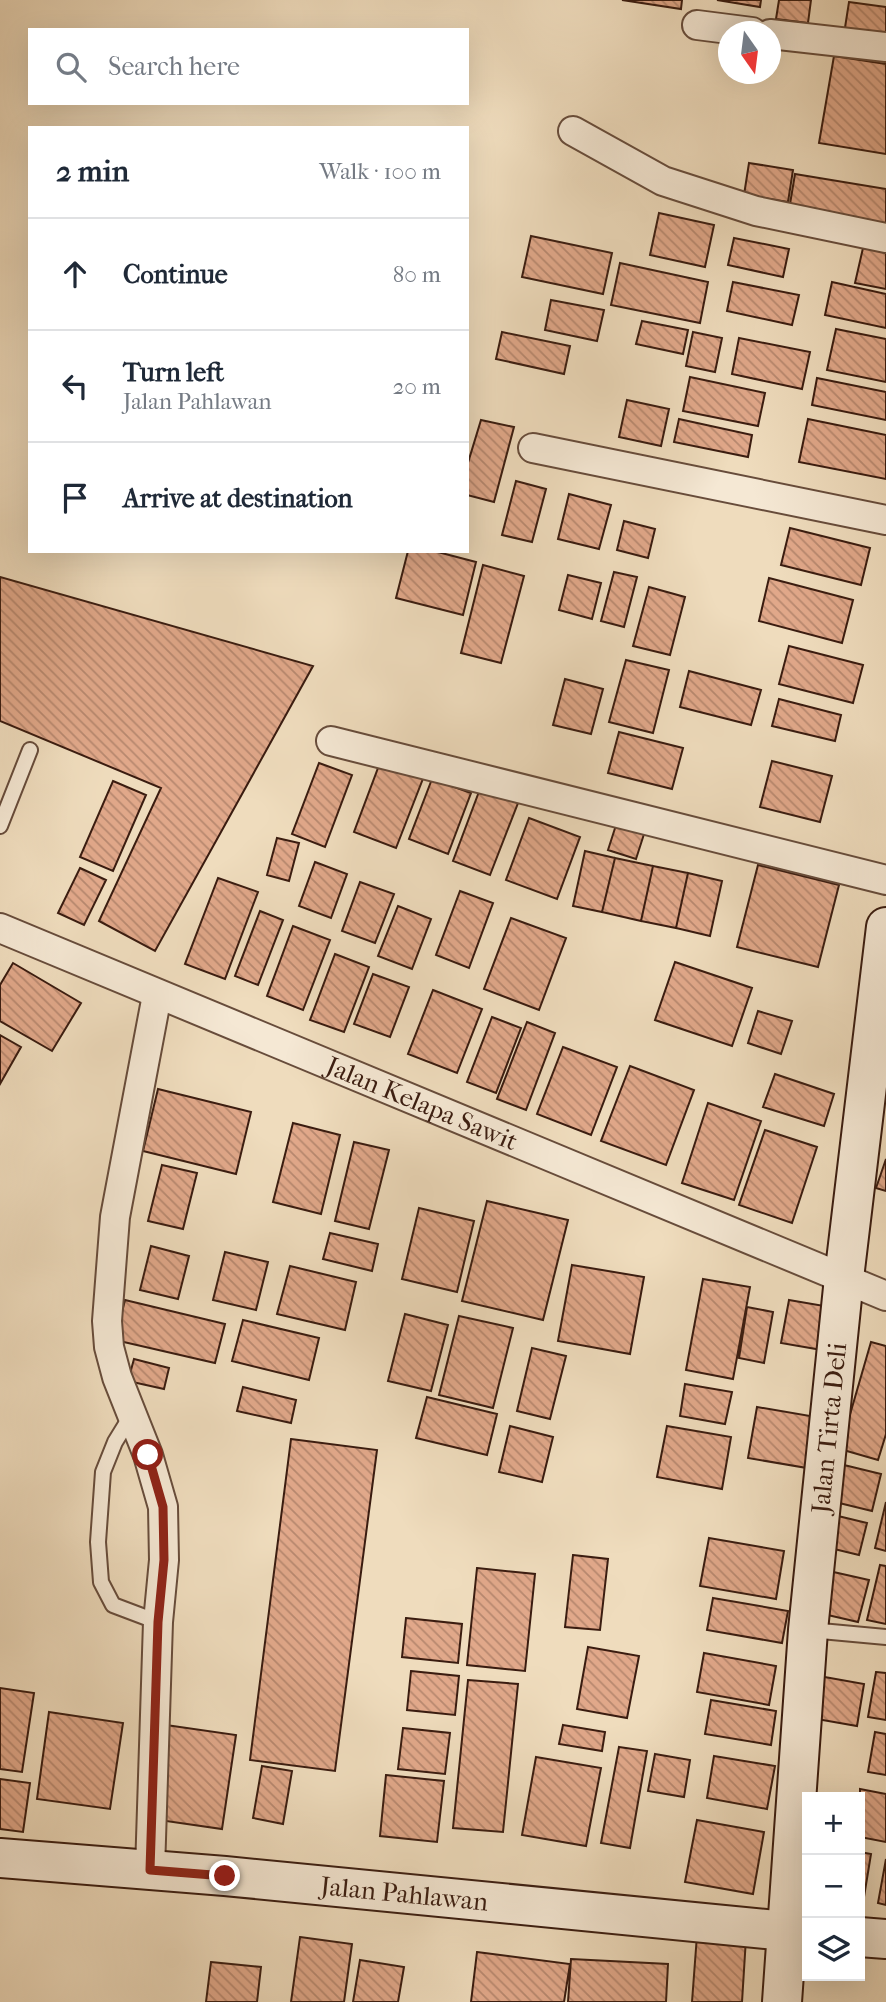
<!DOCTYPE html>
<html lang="en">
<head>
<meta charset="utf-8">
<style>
  :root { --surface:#fff; --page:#f2f2f3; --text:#1f2937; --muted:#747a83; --line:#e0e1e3 }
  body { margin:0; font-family:"IM FELL French Canon",serif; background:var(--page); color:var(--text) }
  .controls { position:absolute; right:21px; bottom:21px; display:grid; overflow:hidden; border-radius:0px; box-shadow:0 7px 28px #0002 }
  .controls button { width:63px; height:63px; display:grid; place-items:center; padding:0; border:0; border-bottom:2px solid var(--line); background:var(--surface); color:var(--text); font:35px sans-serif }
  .compass { position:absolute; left:718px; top:21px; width:63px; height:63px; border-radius:50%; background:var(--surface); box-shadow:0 7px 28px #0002; rotate:166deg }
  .stop { position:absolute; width:21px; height:21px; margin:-16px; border:5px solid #8f2418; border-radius:50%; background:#fff }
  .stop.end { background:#8f2418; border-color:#fff; box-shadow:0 2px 7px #0008 }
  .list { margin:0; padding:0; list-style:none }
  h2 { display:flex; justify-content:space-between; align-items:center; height:91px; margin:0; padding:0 28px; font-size:30px }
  h2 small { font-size:23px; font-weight:400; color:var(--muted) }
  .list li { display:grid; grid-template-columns:46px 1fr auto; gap:21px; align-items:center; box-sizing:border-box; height:112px; padding:0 28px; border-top:2px solid var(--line) }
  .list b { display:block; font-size:26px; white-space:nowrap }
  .list p { margin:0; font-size:23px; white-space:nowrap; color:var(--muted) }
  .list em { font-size:23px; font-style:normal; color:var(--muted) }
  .icon { flex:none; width:38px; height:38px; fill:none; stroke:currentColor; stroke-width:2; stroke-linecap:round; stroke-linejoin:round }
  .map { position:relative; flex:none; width:886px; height:2002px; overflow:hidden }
  .search { position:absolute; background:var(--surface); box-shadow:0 7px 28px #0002; left:28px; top:28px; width:441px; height:77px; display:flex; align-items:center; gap:18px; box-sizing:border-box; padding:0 24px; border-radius:0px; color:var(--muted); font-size:26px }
  .panel { position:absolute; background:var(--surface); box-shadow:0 7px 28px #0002; left:28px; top:126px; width:441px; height:427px; border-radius:0px }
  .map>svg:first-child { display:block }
</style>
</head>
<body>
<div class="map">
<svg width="886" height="2002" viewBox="0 0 886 2002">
  <defs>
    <pattern id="building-back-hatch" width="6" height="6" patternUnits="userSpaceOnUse" patternTransform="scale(1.75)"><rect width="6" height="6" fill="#e1a88a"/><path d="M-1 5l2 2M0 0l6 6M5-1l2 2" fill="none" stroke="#b7886f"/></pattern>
  </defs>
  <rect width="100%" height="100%" fill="#efdcbd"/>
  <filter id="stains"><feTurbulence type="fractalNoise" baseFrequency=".00286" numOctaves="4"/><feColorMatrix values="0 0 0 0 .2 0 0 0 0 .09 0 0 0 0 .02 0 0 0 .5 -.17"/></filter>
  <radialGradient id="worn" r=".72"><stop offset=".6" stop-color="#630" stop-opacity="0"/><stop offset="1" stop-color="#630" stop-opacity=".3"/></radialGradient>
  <path fill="url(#building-back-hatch)" stroke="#3a1c10" stroke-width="2" d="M622,0H682L681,9Z
    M717,0H761L760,7Z
    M779,0H811L808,23L776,19Z
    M849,2L886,7V40L844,34Z
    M834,56L886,64V154L819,143Z
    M749,163L793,170L788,202L744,195Z
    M795,174L886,189V225L789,210Z
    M659,213L714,225L705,267L650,255Z
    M531,236L612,253L603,294L522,277Z
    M734,238L789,249L783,277L728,265Z
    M863,248L886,252V289L855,283Z
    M620,263L708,282L700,323L611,305Z
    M733,282L799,295L792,325L727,311Z
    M832,282L886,294V328L825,315Z
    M551,300L604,310L597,341L545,330Z
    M642,321L688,330L683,354L636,344Z
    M836,329L886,339V382L827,370Z
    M502,332L570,346L564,374L496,359Z
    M693,332L722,338L715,372L686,366Z
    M739,338L810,352L802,389L732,374Z
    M690,377L765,393L758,426L683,411Z
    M817,378L886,392V420L812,405Z
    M627,400L669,409L661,446L619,437Z
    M679,419L752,435L748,457L674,442Z
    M808,419L886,435V479L799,462Z
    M481,420L514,427L494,502L467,495V466Z
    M516,481L546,489L532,542L502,535Z
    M569,494L611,505L599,549L558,539Z
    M624,521L655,529L648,558L617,550Z
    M790,528L870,548L861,585L781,565Z
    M408,551H434L476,562L463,615L396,598Z
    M483,565L524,576L501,663L461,653Z
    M614,572L637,577L624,627L601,621Z
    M568,575L601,583L592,619L559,610Z
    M0,577L313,666L155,951L99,921L161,788L0,721Z
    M769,578L853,600L842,643L759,621Z
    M649,587L685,597L670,655L633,646Z
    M789,646L863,665L853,703L779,684Z
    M626,660L669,670L653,733L609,722Z
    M689,671L761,690L751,725L680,707Z
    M565,679L603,689L591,734L553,725Z
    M779,699L841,715L835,741L772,726Z
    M619,732L683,748L672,789L608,773Z
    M381,760L424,776L396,848L354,832Z
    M772,761L832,776L820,822L760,807Z
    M319,763L352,775L325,847L292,834Z
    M432,779L471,793L448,854L409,839Z
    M113,781L146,795L113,871L80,857Z
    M480,789L518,803L490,875L453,861Z
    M529,818L580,837L557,899L506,880Z
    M617,822L645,831L636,859L608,850Z
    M277,838L299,843L289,881L267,875Z
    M585,851L615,858L602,912L573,906Z
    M615,858L653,866L641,921L602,912Z
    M315,862L347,874L331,918L299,906Z
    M758,865L839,885L818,967L737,947Z
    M653,866L688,873L676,928L641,921Z
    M80,868L106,880L84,925L58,913Z
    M688,873L722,881L710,936L676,928Z
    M218,878L258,892L225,979L185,964Z
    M360,882L394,894L375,943L342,931Z
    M460,891L493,903L469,968L436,955Z
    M398,906L431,919L412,969L378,956Z
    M260,911L283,920L258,985L235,976Z
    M511,918L566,938L539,1010L484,989Z
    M293,926L330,940L303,1010L267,996Z
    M335,954L369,967L344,1032L310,1020Z
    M675,962L752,988L732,1046L655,1020Z
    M13,963L81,1003L52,1051L0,1021V985Z
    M373,974L409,987L390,1037L354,1024Z
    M433,990L482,1009L457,1073L408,1054Z
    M758,1011L792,1021L781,1054L748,1043Z
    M492,1017L521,1028L496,1093L467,1082Z
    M527,1022L555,1033L526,1110L497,1099Z
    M0,1035L21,1047L0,1084Z
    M563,1047L617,1067L591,1135L537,1114Z
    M630,1066L694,1090L666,1165L601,1141Z
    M775,1074L834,1094L824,1126L763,1107Z
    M158,1089L251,1112L236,1174L143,1151Z
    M708,1103L761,1121L734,1200L682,1183Z
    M293,1123L340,1135L321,1214L273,1202Z
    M765,1130L817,1147L792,1223L739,1205Z
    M354,1142L389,1150L369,1229L335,1221Z
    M886,1159V1191L876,1188Z
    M162,1165L197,1173L183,1229L148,1221Z
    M487,1201L568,1220L543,1320L462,1301Z
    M419,1208L474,1221L457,1292L402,1279Z
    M330,1233L378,1244L372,1271L323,1259Z
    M151,1246L189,1256L178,1299L140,1290Z
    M225,1252L268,1262L256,1310L213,1300Z
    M572,1265L644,1277L630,1354L558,1341Z
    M290,1266L356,1282L345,1330L277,1314Z
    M703,1279L750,1287L733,1379L686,1370Z
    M125,1300L225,1324L215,1363L115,1340Z
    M789,1300L830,1307L822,1350L781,1343Z
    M747,1307L773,1312L764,1363L739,1358Z
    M405,1314L448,1325L431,1391L388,1381Z
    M459,1316L513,1328L493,1408L439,1395Z
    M243,1320L319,1338L309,1380L232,1361Z
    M871,1342L886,1346V1434L878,1460L840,1449Z
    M532,1348L566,1356L550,1419L517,1411Z
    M134,1359L169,1368L164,1389L128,1381Z
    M685,1384L732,1392L725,1424L680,1416Z
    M243,1387L296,1400L291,1423L237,1411Z
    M427,1397L497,1414L487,1455L416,1438Z
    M757,1407L816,1417L807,1468L748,1458Z
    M510,1426L553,1437L542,1482L499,1472Z
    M667,1426L731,1437L722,1489L657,1477Z
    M291,1439L377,1450L335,1771L250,1760Z
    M844,1465L881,1474L872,1511L835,1502Z
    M886,1502V1551L875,1548Z
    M838,1516L867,1523L859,1555L830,1548Z
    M709,1538L784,1551L776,1599L700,1586Z
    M573,1555L608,1559L600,1630L565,1627Z
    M880,1565L886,1566V1624L867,1620Z
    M477,1568L535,1574L525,1671L467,1665Z
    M829,1571L869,1580L858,1622L819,1613Z
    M713,1598L788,1611L782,1643L707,1630Z
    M406,1618L462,1624L458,1663L402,1657Z
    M588,1647L639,1656L627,1718L577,1709Z
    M704,1653L776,1666L769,1705L697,1692Z
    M411,1671L459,1676L455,1715L407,1710Z
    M876,1672L886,1673V1720L868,1717Z
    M819,1676L864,1684L857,1726L811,1718Z
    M468,1680L518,1684L503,1832L453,1828Z
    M0,1688L34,1693L22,1772L0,1769Z
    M711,1700L776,1711L771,1745L705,1734Z
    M49,1712L123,1723L110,1809L37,1799Z
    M166,1725L236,1735L222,1829L152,1819Z
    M563,1725L605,1732L602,1751L559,1744Z
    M403,1728L450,1733L445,1774L398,1769Z
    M875,1732L886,1734V1775L868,1772Z
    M619,1747L647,1751L630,1848L601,1843Z
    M655,1754L690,1760L684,1797L648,1791Z
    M714,1756L775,1766L767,1809L707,1798Z
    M536,1757L601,1768L586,1846L522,1835Z
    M262,1766L292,1771L283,1824L253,1818Z
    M386,1775L444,1781L437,1842L380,1836Z
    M0,1779L30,1783L23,1832L0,1829Z
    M860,1789L886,1794V1842L860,1837Z
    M697,1820L764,1832L753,1894L685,1882Z
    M860,1852L871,1854L864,1897L860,1896Z
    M886,1859V1905L878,1903Z
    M697,1935L746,1938L742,2002H692Z
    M300,1937L352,1944L344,2002H291Z
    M477,1952L570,1964L564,2002H471Z
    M571,1959L668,1964L666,2002H568Z
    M360,1960L404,1967L398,2002H353Z
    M211,1962L261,1967L257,2002H206Z"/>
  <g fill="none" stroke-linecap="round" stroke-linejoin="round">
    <defs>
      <path id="lane" d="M0,826L30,750
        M131,1416L115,1442L103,1472L98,1542L101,1582L113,1605L158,1622
        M810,1630L886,1637"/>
      <g id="street">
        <path d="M697,25L752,32"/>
        <path d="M770,34L886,47"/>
        <path d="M573,131L663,181L756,211L886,238"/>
        <path d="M533,448L886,520"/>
        <path d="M331,741L886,880"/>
        <path id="s1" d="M0,928L886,1296"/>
        <path d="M150,1870L158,1622L164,1560L163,1507L148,1455L117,1377L109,1347L107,1321L115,1217L157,995"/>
      </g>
      <g id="secondary">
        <path id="s2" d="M0,1858L225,1876L807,1933"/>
        <path d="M860,1937L886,1939"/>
        <path id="s3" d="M782,2002L808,1630L844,1278L886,927"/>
      </g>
    </defs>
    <use href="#lane" stroke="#674c3b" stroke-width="18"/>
    <use href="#street" stroke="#674c3b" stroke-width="32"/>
    <use href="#secondary" stroke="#3a1c10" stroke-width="42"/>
    <use href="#lane" stroke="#f5e8d4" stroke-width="14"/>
    <use href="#street" stroke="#f5e8d4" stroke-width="28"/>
    <use href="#secondary" stroke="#f5e8d4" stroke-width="38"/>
  </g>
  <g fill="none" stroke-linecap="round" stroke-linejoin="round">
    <path stroke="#8f2418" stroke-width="9" d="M148,1455L163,1507L164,1560L158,1622L150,1870L225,1876"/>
  </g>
  <g text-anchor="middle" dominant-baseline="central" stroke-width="7" stroke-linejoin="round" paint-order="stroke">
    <g font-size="26" fill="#3a1c10" stroke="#f5e8d4">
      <text stroke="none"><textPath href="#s1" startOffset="457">Jalan Kelapa Sawit</textPath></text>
      <text stroke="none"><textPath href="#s3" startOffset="576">Jalan Tirta Deli</textPath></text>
      <text stroke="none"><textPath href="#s2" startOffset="406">Jalan Pahlawan</textPath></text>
    </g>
  </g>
  <rect width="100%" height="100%" filter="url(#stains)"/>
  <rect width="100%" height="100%" fill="url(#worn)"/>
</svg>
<div class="controls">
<button>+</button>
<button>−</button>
<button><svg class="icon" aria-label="layers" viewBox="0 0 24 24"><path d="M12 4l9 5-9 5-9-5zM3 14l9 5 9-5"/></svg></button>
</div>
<svg class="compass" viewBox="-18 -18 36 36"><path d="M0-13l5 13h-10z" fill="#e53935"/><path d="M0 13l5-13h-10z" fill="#747a83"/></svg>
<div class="stop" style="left:148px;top:1455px"></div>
<div class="stop end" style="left:225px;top:1876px"></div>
<div class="search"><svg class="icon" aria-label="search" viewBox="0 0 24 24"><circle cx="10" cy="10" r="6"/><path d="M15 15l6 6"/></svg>Search here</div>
<section class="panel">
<h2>2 min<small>Walk · 100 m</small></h2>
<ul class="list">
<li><svg class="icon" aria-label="ahead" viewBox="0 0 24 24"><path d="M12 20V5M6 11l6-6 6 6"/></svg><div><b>Continue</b></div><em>80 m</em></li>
<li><svg class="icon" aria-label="left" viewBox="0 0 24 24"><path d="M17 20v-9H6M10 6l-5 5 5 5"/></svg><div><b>Turn left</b><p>Jalan Pahlawan</p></div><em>20 m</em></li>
<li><svg class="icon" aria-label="arrive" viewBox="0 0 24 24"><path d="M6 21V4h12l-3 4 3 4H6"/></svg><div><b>Arrive at destination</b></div></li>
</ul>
</section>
</div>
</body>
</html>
